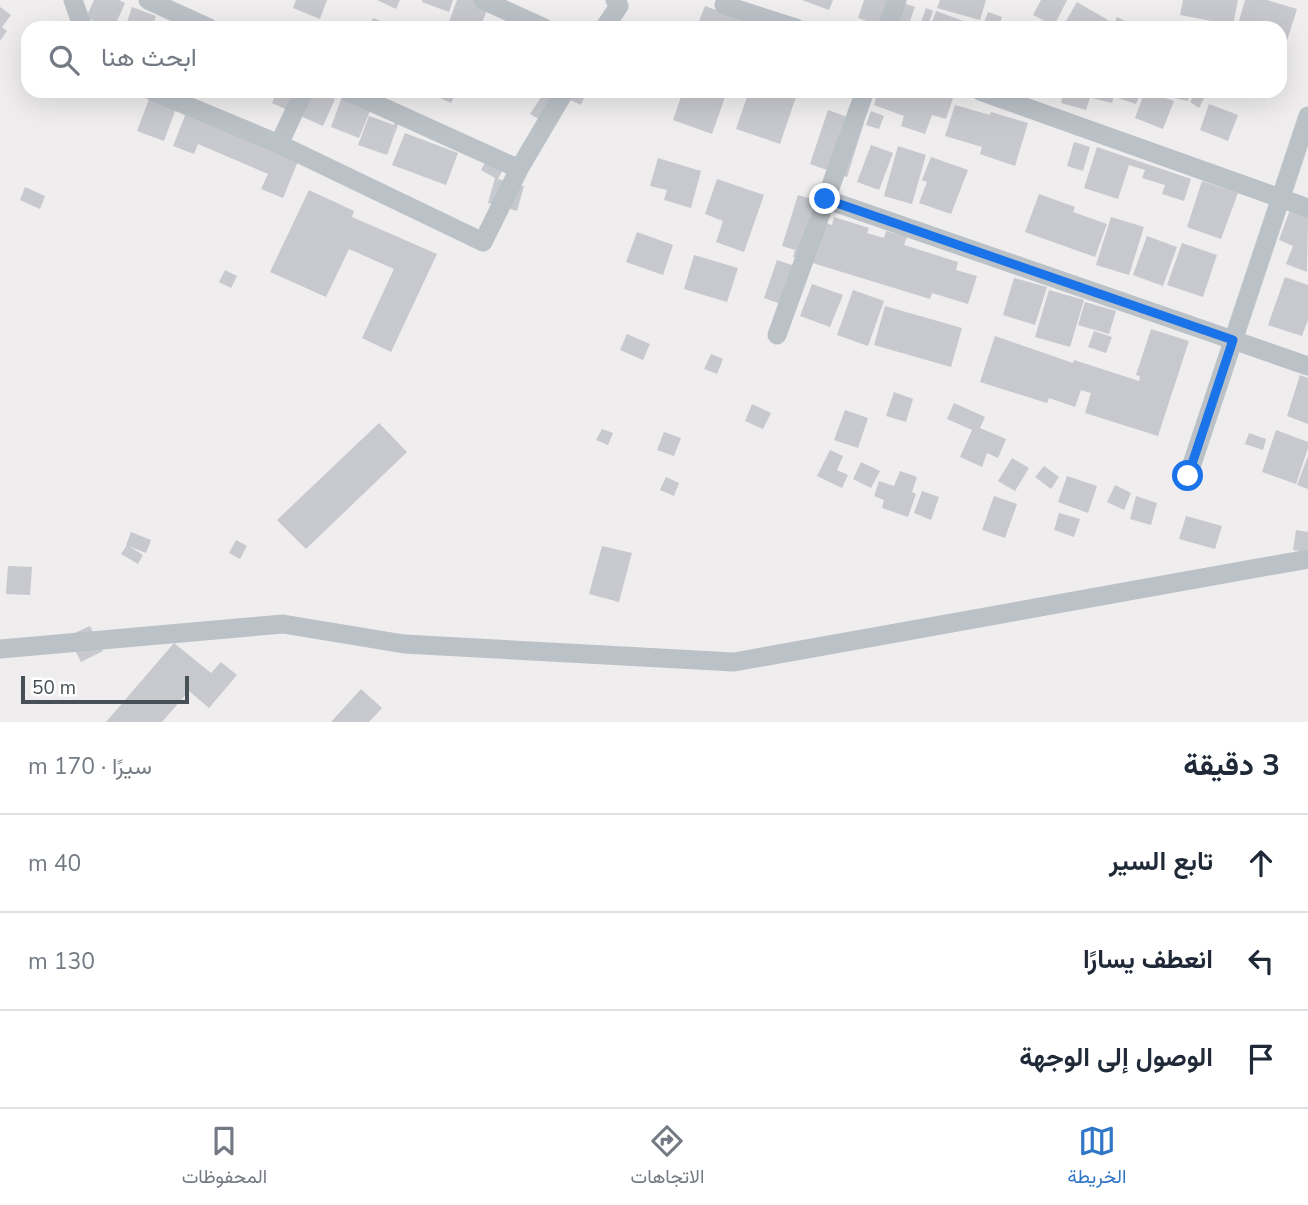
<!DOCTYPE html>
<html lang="ar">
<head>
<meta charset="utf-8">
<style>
  :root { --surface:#fff; --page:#f2f2f3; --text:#1f2937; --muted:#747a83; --line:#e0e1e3; --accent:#2f76c7 }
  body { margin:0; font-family:"Nunito Sans",Vazirmatn,sans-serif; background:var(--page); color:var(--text); direction:rtl }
  .scale { position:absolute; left:21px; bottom:18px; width:168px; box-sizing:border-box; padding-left:7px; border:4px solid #475057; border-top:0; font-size:19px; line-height:24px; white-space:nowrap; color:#475057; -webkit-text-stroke:5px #fff; paint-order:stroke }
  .stop { position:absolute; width:21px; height:21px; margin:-16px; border:5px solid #1a73e8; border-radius:50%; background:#fff }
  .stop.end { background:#1a73e8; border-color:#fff; box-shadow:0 2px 7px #0008 }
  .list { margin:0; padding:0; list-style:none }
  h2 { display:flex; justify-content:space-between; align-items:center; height:91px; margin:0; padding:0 28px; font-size:30px }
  h2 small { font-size:23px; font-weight:400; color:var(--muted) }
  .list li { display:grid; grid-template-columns:46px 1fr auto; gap:21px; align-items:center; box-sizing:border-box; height:98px; padding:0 28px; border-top:2px solid var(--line) }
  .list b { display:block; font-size:26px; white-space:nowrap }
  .list em { font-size:23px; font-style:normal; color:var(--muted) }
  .icon { flex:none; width:38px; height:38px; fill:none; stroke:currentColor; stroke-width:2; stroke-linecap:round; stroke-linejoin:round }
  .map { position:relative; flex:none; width:1308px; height:722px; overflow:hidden; direction:ltr }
  .search { position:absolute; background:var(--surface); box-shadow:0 7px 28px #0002; left:21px; right:21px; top:21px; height:77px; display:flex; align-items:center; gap:18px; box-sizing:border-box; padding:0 24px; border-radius:21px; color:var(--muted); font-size:26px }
  .sheet { height:385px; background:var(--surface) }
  nav { display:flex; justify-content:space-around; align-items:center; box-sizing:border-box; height:98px; border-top:2px solid var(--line); background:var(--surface); font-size:19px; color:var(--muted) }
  nav a { display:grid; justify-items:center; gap:4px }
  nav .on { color:var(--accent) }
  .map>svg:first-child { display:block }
</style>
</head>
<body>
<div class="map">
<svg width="1308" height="722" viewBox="0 0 1308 722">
  <rect width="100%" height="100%" fill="#efeded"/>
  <path fill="#c7c9cf" d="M94,0H119L125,3L114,28L86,18Z
    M296,0H327L320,19L293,8Z
    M377,0H400L396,9Z
    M422,0H453L449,12L422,2Z
    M457,0H491L480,28H466L449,22Z
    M802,0H833L829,10Z
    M864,0H896L915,7L910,21L917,24L916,28H887L858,18Z
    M940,0H986L980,20L937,8Z
    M1041,0H1067L1054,26L1033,15Z
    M1183,0H1238L1233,25L1180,15Z
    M1245,0H1267L1297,9L1285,47L1280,45V28H1237Z
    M1077,2L1108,20L1103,28H1090L1085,25L1083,28H1062Z
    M705,6L752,23L750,28H696Z
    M0,7L11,15L2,27L7,31L0,41Z
    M132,7L156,16L152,28H125Z
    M926,8L933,11L927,28H919Z
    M936,11L983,28H930Z
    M988,12L1002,17L999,28L983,26Z
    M1117,17L1140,28H1112Z
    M373,18L399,28H369Z
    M158,22L174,28H156Z
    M152,91L179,100L164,141L137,131Z
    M277,91H317L335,99L323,126L272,103Z
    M344,91L374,101L359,138L331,127Z
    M425,91H457L451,103Z
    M545,91H550L559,97L544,122L530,114Z
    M550,91H587L581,105Z
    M683,91H707L725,97L712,134L673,120Z
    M749,91H798L780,144L736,129Z
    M878,91H933L953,98L946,119L932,115L925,134L901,126L904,116L874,105Z
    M1064,91H1092L1086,110L1061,103Z
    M1094,91H1115L1112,103L1092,98Z
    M1117,91H1139L1141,92L1136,104L1115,97Z
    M1145,91L1174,101L1163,129L1135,118Z
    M1171,91H1190L1188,101L1170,97Z
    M1196,91L1205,96L1199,108L1190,102Z
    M1209,104L1238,115L1228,141L1200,130Z
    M955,105L990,115L991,112L1028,123L1015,166L980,154L982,147L945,136Z
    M188,108L301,154L283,198L261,189L268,174L198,144L194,154L173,146Z
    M828,110L864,123L847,177L810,164Z
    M871,111L884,116L879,129L866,125Z
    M369,116L394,125L396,118L400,119L387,155L358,145Z
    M405,133L458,153L446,185L392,165Z
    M1074,142L1090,147L1083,171L1067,166Z
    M871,145L893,153L879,190L857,182Z
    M898,146L926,155L912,204L884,196Z
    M1097,147L1191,179L1184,201L1162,194L1165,185L1142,178L1145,170L1129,165L1118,199L1084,188Z
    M488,157L505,166L498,179L524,186L517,211L488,203L495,178L481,170Z
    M931,157L968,170L951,214L919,203L927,182L922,180Z
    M658,158L701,171L691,208L664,200L667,190L650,186Z
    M717,179L764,195L744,252L716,242L723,221L705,214Z
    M1202,181L1238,193L1221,239L1187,227Z
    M25,187L45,196L40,209L20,200Z
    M309,190L354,211L352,217L437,254L391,352L362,338L394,269L349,249L326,297L270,272Z
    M1039,194L1075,207L1073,212L1107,224L1095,257L1025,232Z
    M798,195L815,200L809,218L832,225L834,217L869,228L867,233L884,238L886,231L907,237L904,245L958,262L956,270L977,276L968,304L932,293L930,299L793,257L795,250L782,246Z
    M1290,210L1308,217L1307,272L1286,264L1293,246L1279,240Z
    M1111,217L1144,227L1129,275L1096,265Z
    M637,232L673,245L663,275L626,262Z
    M1147,236L1177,247L1163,286L1133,275Z
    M1182,243L1217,255L1203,297L1167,285Z
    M694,255L738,268L727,302L684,289Z
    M777,260L792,265L795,309L764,298Z
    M225,270L237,276L231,288L219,282Z
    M1285,277L1308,285V320L1302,336L1268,325Z
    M1014,278L1047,287L1035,325L1003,315Z
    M812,284L843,295L830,327L800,316Z
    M853,290L884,301L868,346L837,335Z
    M1049,290L1084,300L1070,347L1035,337Z
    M1085,302L1116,311L1109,334L1078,325Z
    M885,306L962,328L951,367L874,345Z
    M1151,329L1189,341L1158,436L1085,413L1091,393L1081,390L1075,407L1049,398L1047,403L980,382L995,336L1073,363L1074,360L1139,381L1140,376L1136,375Z
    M1094,331L1112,337L1106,353L1088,347Z
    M627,334L650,344L643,360L620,350Z
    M711,354L723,359L717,374L704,369Z
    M1300,375L1308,378V424L1287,416Z
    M894,392L913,399L906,422L886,416Z
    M954,403L985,417L980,428L1006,439L998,458L987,453L982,467L960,457L972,430L947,419Z
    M752,404L771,413L763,429L745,421Z
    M845,410L868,418L858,448L834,440Z
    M379,423L407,452L306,549L277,520Z
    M602,429L613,433L608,445L596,440Z
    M1276,430L1308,442V448L1296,484L1262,472Z
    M664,432L681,438L674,456L657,450Z
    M1249,433L1266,439L1263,450L1245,444Z
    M830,450L843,456L837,470L848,475L842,488L817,476Z
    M1308,456V489L1297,485Z
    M1012,458L1029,468L1015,491L998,481Z
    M861,462L880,471L871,488L853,479Z
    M1044,466L1059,477L1051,489L1035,477Z
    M900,471L917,477L912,492L916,494L908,517L882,508L884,500L874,496L879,481L894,486Z
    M1067,476L1097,486L1088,513L1058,502Z
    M666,477L679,483L674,496L660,490Z
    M1115,485L1131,493L1124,510L1107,502Z
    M922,491L939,497L931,520L914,513Z
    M994,496L1017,504L1005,538L982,530Z
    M1136,496L1157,503L1151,525L1130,519Z
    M1059,513L1080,519L1074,537L1054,530Z
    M1186,516L1222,526L1215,549L1179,539Z
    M1296,530L1308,532V552L1293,550Z
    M131,532L151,540L146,553L126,545Z
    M236,540L247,546L240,559L229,553Z
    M127,545L143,555L138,564L121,554Z
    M602,546L632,553L619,602L589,594Z
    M8,566L32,567L30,595L6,594Z
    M90,626L103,651L81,662L68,636Z
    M174,643L211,673L221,662L237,675L209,708L189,691L162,722H106Z
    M361,689L382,708L369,722H331Z"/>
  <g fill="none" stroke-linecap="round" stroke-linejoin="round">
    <path stroke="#bac1c7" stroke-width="19" d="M73,0L83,28
      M148,0L209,28
      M483,0L544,28
      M724,5L796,28
      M604,28L619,6L615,0
      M887,28L897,0
      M152,91L279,144L483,242L519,169L565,91
      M347,91L519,169
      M980,91L1308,208
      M279,144L304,91
      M825,199L1308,366
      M777,335L865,91
      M1188,476L1308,116
      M0,649L283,624L404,644L734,662L1308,559"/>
  </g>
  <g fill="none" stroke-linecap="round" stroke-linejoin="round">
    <path stroke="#1a73e8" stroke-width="9" d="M825,199L1233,340L1188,476"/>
  </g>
</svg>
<div class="scale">50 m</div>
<div class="stop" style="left:1188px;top:476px"></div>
<div class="stop end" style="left:825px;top:199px"></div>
<div class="search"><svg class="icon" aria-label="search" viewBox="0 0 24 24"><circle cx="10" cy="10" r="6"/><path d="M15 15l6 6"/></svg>ابحث هنا</div>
</div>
<section class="sheet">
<h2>3 دقيقة<small>سيرًا · 170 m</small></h2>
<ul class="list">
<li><svg class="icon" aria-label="ahead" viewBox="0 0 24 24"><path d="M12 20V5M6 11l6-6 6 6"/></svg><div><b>تابع السير</b></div><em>40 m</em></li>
<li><svg class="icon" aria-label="left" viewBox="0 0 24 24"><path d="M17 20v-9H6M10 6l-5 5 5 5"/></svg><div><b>انعطف يسارًا</b></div><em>130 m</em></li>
<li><svg class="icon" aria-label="arrive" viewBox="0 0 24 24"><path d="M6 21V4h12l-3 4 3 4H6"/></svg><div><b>الوصول إلى الوجهة</b></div></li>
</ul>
</section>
<nav>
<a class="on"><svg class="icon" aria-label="map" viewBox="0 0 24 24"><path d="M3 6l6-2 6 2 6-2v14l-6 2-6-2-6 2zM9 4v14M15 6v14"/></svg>الخريطة</a>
<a><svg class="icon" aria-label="directions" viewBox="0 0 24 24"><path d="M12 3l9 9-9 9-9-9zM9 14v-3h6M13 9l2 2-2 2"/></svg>الاتجاهات</a>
<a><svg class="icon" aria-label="saved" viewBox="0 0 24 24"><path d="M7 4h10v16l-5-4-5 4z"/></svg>المحفوظات</a>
</nav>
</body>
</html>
